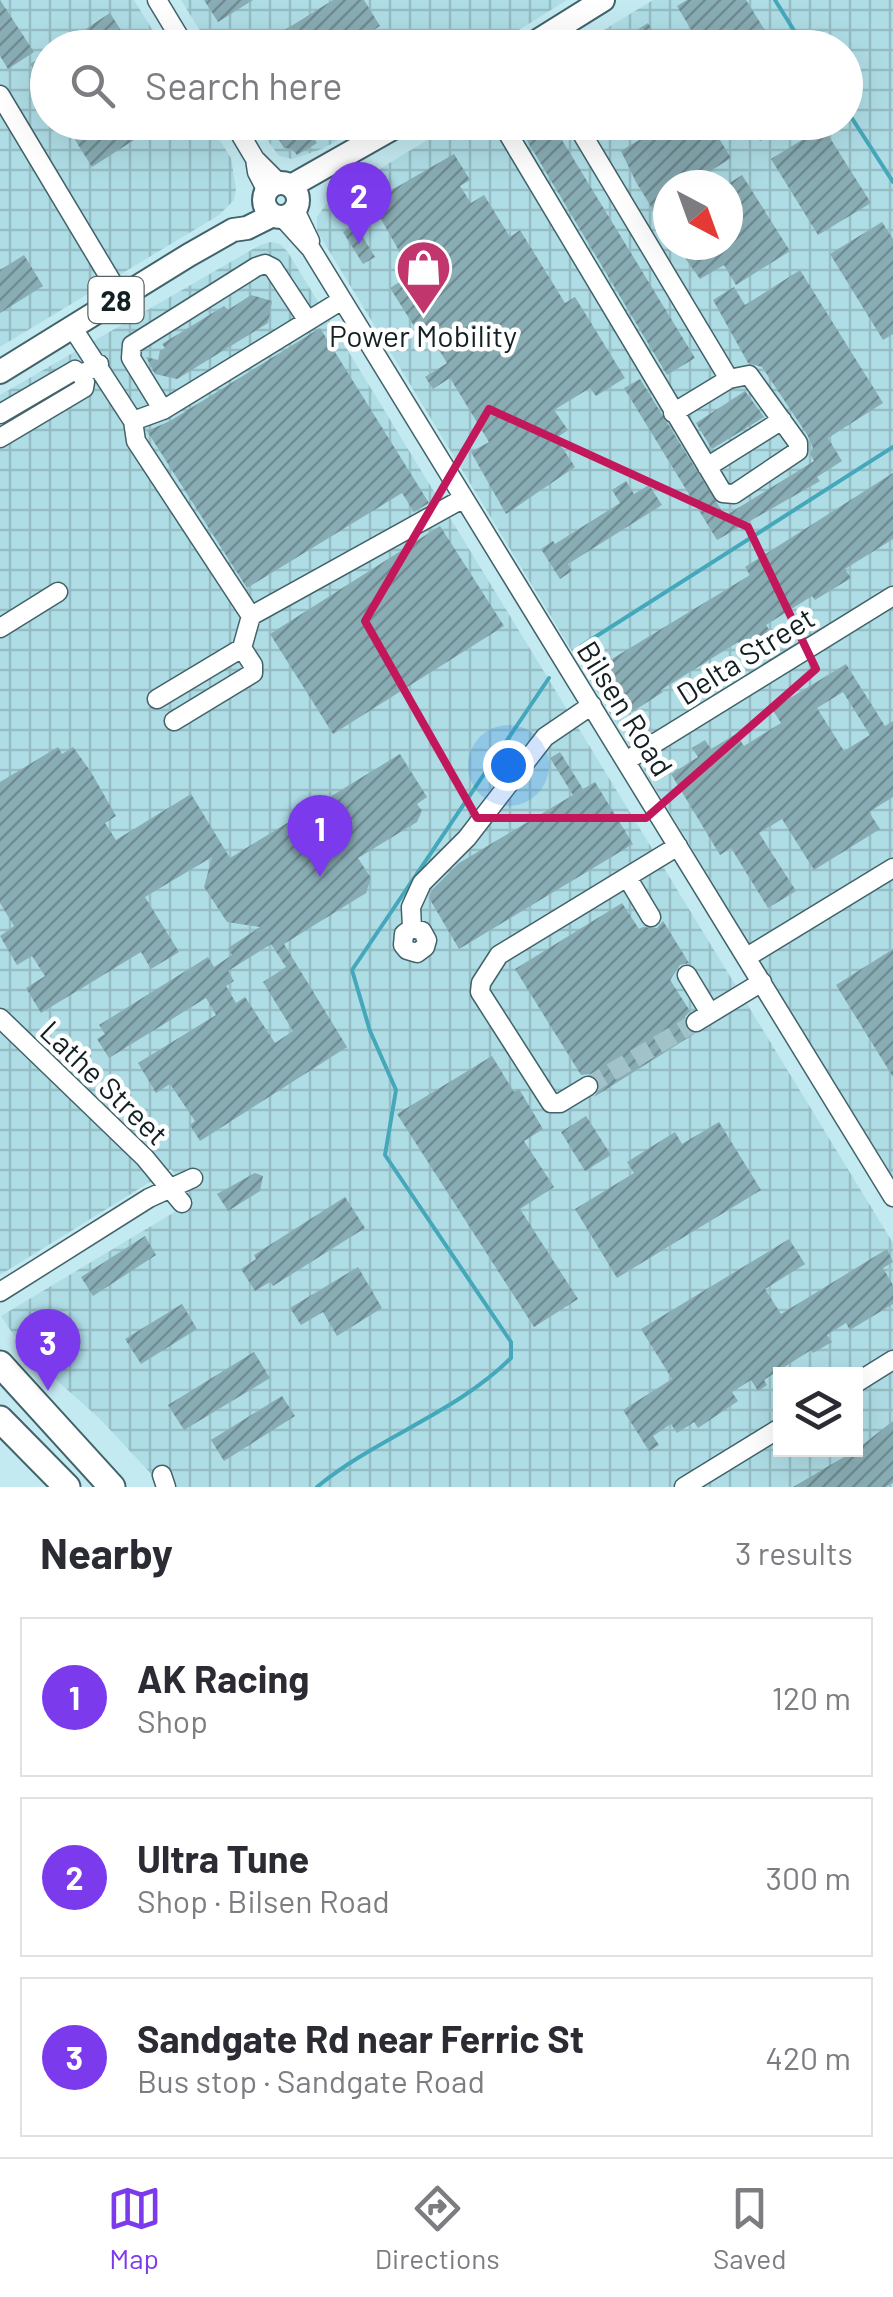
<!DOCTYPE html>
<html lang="en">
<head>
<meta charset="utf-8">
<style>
  :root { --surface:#fff; --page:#f7f7f7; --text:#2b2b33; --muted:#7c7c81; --line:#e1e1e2; --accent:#7c3aed }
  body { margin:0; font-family:Barlow,sans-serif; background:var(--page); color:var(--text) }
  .controls { position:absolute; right:30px; bottom:30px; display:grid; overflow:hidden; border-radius:0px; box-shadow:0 10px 40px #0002 }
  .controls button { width:90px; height:90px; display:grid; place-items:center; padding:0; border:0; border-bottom:2px solid var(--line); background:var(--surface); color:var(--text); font:50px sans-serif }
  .compass { position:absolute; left:653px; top:170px; width:90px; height:90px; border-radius:50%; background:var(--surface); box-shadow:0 10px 40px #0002; rotate:139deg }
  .you { position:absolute; left:508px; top:765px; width:35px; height:35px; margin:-25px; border:8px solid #fff; border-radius:50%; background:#1a73e8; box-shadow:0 0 0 15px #1a73e833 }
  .badge { display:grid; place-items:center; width:65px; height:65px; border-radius:50%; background:var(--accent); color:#fff; font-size:32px; font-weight:700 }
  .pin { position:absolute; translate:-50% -82px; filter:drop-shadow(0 2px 5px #0008) }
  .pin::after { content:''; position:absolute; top:52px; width:35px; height:30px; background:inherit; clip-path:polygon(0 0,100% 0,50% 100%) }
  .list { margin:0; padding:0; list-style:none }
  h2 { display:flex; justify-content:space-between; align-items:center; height:130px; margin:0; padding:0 40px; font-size:42px }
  h2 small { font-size:32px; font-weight:400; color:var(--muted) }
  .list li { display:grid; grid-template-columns:65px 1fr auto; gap:30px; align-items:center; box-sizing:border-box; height:160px; margin:0 20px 20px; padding:0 20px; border:2px solid var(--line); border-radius:0px }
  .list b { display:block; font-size:38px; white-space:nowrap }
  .list p { margin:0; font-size:32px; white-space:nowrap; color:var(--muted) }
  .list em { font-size:32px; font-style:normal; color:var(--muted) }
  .icon { flex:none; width:55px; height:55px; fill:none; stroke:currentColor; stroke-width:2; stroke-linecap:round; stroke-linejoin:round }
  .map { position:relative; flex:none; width:893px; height:1487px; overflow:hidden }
  .search { position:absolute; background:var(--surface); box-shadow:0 10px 40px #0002; left:30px; right:30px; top:30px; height:110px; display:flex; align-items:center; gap:25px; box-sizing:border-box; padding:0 35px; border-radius:55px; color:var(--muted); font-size:38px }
  .sheet { height:670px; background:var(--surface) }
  nav { display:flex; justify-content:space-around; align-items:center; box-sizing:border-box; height:140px; border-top:2px solid var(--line); background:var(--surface); font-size:28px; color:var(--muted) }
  nav a { display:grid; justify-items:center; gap:5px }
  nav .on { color:var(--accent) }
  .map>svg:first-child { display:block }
</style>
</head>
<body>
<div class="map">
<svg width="893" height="1487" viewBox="0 0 893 1487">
  <defs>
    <pattern id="industrial-grid" width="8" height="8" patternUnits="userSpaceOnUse" patternTransform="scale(2.5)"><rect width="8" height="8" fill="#afdde6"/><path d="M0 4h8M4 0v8" fill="none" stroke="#96bdc5"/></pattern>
    <pattern id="building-hatch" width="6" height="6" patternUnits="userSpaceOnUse" patternTransform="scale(2.5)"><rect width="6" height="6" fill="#89adb4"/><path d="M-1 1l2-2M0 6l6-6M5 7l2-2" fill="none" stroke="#6f8c92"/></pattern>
  </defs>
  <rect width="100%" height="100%" fill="#c4eaf1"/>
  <path fill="url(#industrial-grid)" fill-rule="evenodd" d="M0,0H134L163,47L48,48V122L209,123L231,158L236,189L234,200L219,215L0,347Z
    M181,0H567L490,48L210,47Z
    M653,0H893V1180L317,231V217L329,200L455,123L846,122V48L576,47ZM668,185H728V245H668Z
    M255,123H369L322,149L292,159L279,156Z
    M271,242L280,244L287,251L893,1243V1487H173L154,1477L100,1419L24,1351L1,1316L193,1201L171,1169L0,1275V395L260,245ZM780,1374H856V1450H780Z"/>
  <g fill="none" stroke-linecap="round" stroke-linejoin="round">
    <path stroke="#45a8ba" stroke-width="4" d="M775,0L805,48
      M846,109L893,182
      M581,646L893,447
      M317,1487C376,1438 456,1413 511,1358V1342L385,1155L396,1090L370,1031L352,970L549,678"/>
  </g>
  <path fill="url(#building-hatch)" fill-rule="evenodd" d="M0,0L34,52L8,69L0,56Z
    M204,0H253L218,22Z
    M333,0H364L380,26L345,48H256Z
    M687,0H746L776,48H702L677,6Z
    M110,13L129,43L122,48H57Z
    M648,23L663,48H608Z
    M48,53V92L30,64Z
    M72,122H162L92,167L72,135L78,132Z
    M276,122H304L317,143L297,155L292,149L284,148L275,134L271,136L267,128Z
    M516,122H551L695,358L667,375Z
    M635,122H709L731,158L688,185H668V234L636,182L621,151L644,137Z
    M748,122H791L760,141Z
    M823,127L871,203L818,235L771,159Z
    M454,154L470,180L460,186L471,203L484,195L510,237L520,230L565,303L575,297L625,378L596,396L590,388L554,410L568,430L556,438L575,467L506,514L471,452L489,442L450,378L433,389L425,377L447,363L426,329L419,334L390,288L412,274L381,219L375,222L364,206Z
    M742,175L790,251L736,285L724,265L700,279L676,245H728V184Z
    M882,222L893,239V334L883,340L830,254Z
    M355,224L375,257L363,264L343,232Z
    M24,255L43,286L0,313V270Z
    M800,270L883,403L828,438L842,461L817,477L820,481L717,540L624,388L640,379L725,516L814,461L810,454L813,448L808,436L762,367L748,363L713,300L734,287L745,305Z
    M251,295L272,301L268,323L177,379L155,374L146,357L158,360L160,351L165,348L162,344L224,306L228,310Z
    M320,328L429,503L414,512L402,493L247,588L147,431L170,421Z
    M745,391L764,417L712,449L696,423Z
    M893,473V539L845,569L851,578L815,600L812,596L766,625L770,631L742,648L738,642L661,690L663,692L632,712L602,665L750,575L745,567Z
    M626,481L634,494L649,485L662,505L568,564L572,571L560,579L541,549L553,541L555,544L620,503L612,490Z
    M440,526L504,626L333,734L270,634Z
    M846,664L885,726L893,721V797L869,812L880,829L814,870L782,819L759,833L796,891L768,908L731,848L720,855L671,774L698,757L692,748L705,740L711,749L736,734L744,746L781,723L772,709ZM843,692L870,735L844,751L817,708Z
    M58,747L62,754L73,747L91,772L116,816L105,823L116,840L191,794L230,858L400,754L427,797L417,804L422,811L417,822L358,858L371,878L366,893L284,944L347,1047L200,1141L190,1125L195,1121L170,1084L156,1093L138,1063L216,1015L206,998L109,1058L97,1039L105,1034L99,1025L208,957L214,967L232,955L228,948L260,927L227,922L204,887L212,857L145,897L179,952L151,969L141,952L41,1013L26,988L45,976L32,956L17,965L0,936L14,926L0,903V782ZM271,944L286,967L263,982L293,1031L275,1043L245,997L236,1003L226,986L234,981L228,971Z
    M560,752L583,789L595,782L633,844L459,949L429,898L432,890L459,863L573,795L550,758Z
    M622,903L639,929L643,927L657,928L663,921L689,963L680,965L670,980L690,1011L685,1017V1028L694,1034L594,1097L600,1087L598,1079L589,1074L581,1075L515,969Z
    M893,949V1077L836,985Z
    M492,1056L514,1092L519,1089L543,1129L524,1141L554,1187L520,1209L578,1299L534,1327L397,1114Z
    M586,1116L611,1155L585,1171L561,1132Z
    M719,1122L761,1190L617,1278L575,1209L634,1173L627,1162L675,1132L682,1144Z
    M255,1173L263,1176L260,1191L228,1211L217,1194Z
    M345,1197L365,1228L273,1286L270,1282L255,1291L241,1269L256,1259L254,1255Z
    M145,1236L156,1255L93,1296L81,1277Z
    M789,1239L805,1264L765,1289L781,1314L887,1249L893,1262L883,1268L893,1285V1304L850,1330L846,1323L827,1335L832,1342L813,1353L811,1350L764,1380L767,1385L758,1391L751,1380L732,1392L738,1401L698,1428L694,1422L677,1433L671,1424L653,1436L659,1445L649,1451L623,1410L672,1379L641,1329Z
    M358,1267L382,1308L337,1336L323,1312L301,1325L290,1308Z
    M182,1304L197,1329L141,1364L125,1339Z
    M254,1352L270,1378L184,1430L168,1405Z
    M282,1396L295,1416L224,1461L211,1440Z
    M893,1421V1483L886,1487H793L856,1450Z"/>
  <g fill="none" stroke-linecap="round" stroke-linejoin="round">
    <path stroke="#a0c2c8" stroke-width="18" stroke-dasharray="18 9" stroke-linecap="butt" d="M588,1086L696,1022"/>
    <defs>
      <path id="minor" d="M157,0L186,48
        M0,95L121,297
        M233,122L255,159L279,183
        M501,122L723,493L734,494L798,451V443L749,375L729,379L673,413
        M575,122L729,379
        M255,159L257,172L267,191
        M295,210L310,241
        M282,217L311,249L893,1197
        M72,327L133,421L163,410L342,300
        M163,410L131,358L132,345L256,267L265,264L273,268L308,321
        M0,414L75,370L81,375L99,364
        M133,421L136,441L251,616L464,498
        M0,438L84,388L85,382L81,375
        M707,467L782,420
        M0,628L58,592
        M157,699L242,648
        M174,721L253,673V665L242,648L251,616
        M626,761L893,596
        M627,877L651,917
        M412,928L422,931L427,940L425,947L417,953L407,950L403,945L404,934L412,928L411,907L422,883L467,838L545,737L592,705
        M747,957L893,868
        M687,975L710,1013
        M0,1018L145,1158L182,1203
        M696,1022L762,982
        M588,1086L560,1103H551L480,992L481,983L499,955L678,846
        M0,1292L149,1198L193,1178
        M856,1383L893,1360
        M162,1475L166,1487
        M684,1487L780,1428"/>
      <path id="major" d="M526,48L603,0
        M264 200a17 17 0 1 1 34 0a17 17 0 1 1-34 0Z
        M291,186L404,122
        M0,372L189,255L233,230L247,228L273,215"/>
      <path id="highway" d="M0,1364L112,1487
        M0,1419L67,1487"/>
    </defs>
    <use href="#minor" stroke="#416369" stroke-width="21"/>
    <use href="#major" stroke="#416369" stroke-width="26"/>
    <use href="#highway" stroke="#416369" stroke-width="29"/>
    <use href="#minor" stroke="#fff" stroke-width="18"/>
    <use href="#major" stroke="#fff" stroke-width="22"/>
    <use href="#highway" stroke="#fff" stroke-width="25"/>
  </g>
  <path fill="none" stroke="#c2185b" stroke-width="8" stroke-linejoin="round" d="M489,409L748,527L816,669L646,818H477L365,621Z"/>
  <defs>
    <symbol id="shop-pin" viewBox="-11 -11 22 30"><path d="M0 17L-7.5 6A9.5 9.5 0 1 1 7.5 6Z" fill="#c1366c" stroke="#fff"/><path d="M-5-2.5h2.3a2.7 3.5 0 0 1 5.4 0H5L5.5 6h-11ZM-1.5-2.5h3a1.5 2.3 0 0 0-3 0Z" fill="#fff"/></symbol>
  </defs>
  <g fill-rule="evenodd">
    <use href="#shop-pin" x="392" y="236" width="63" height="86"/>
  </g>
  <g text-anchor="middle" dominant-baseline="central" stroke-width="9" stroke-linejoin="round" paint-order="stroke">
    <rect fill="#fff" stroke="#596365" stroke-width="2.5" x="88.5" y="277" width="55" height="46" rx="8"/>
    <g font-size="28" font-weight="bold" fill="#122023">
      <text x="116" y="300">28</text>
    </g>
    <g font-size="30" fill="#122023" stroke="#fff">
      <text x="423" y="335">Power Mobility</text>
    </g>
    <g font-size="30" fill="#122023" stroke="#fff">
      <text transform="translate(745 655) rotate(-32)">Delta Street</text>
      <text transform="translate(626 708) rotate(58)">Bilsen Road</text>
      <text transform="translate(105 1082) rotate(44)">Lathe Street</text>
    </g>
  </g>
</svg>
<div class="controls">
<button><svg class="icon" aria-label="layers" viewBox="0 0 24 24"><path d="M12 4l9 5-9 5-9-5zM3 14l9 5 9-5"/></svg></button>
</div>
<svg class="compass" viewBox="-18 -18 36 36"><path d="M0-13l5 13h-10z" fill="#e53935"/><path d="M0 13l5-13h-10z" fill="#7c7c81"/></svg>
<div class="you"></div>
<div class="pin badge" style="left:320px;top:877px">1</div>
<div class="pin badge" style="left:359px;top:244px">2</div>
<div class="pin badge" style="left:48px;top:1391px">3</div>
<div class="search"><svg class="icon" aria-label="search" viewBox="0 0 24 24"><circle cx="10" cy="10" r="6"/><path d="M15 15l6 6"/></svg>Search here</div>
</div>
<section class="sheet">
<h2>Nearby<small>3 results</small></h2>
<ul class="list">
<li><span class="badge">1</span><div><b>AK Racing</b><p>Shop</p></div><em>120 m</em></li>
<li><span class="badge">2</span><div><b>Ultra Tune</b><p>Shop · Bilsen Road</p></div><em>300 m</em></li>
<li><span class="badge">3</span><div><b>Sandgate Rd near Ferric St</b><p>Bus stop · Sandgate Road</p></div><em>420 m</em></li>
</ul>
</section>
<nav>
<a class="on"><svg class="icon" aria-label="map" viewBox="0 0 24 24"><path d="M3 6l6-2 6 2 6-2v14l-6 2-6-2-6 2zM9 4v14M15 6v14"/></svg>Map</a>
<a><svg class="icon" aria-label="directions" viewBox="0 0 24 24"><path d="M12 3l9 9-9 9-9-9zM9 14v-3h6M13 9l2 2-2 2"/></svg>Directions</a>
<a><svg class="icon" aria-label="saved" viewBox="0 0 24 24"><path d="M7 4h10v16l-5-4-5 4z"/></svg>Saved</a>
</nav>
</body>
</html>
